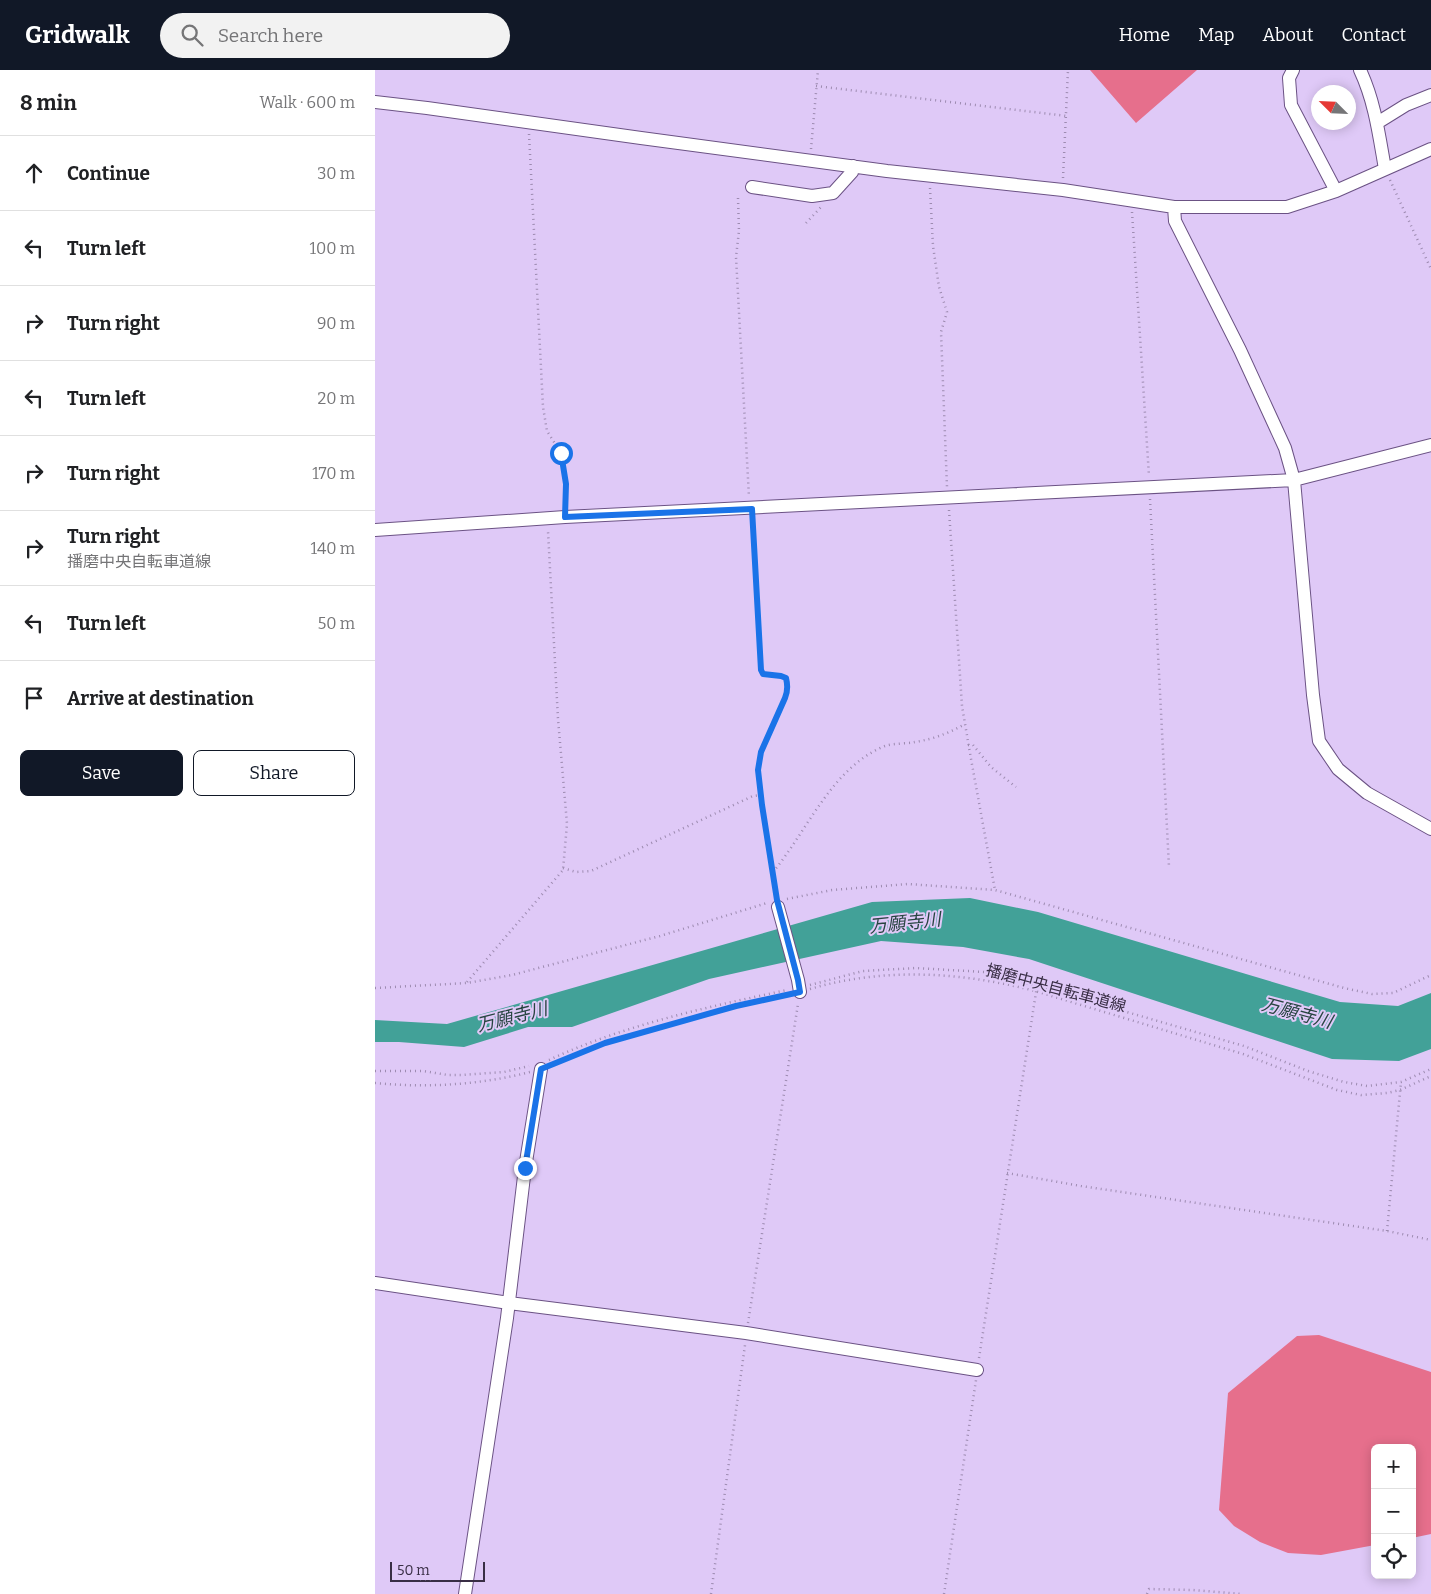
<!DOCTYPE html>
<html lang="en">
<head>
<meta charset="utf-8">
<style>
  :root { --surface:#fff; --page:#f2f2f2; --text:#202124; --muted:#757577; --line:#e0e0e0; --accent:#111827 }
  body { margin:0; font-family:Bitter,"Noto Sans JP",serif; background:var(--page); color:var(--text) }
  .controls { position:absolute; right:15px; bottom:15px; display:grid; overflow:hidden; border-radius:8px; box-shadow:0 2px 12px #0003 }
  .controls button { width:45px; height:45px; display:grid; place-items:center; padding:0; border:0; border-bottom:1px solid var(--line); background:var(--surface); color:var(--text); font:25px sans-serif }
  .compass { position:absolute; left:936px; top:15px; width:45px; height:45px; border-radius:50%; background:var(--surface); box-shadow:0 2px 12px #0003; rotate:294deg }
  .scale { position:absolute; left:15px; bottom:12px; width:95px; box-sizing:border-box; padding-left:5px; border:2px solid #392e45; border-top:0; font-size:14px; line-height:18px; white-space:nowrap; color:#392e45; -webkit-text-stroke:4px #dfc9f7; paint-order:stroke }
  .stop { position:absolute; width:15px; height:15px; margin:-11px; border:4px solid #1a73e8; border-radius:50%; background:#fff }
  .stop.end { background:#1a73e8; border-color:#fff; box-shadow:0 1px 5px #0008 }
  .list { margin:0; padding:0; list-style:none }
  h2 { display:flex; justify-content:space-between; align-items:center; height:65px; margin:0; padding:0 20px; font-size:21px }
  h2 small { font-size:16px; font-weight:400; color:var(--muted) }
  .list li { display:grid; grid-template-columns:32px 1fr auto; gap:15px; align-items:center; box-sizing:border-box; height:75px; padding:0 20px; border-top:1px solid var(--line) }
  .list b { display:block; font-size:19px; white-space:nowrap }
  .list p { margin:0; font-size:16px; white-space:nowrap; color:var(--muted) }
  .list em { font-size:16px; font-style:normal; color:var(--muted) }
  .actions { display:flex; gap:10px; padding:15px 20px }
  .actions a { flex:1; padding:11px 0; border:1px solid var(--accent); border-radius:8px; text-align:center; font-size:18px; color:var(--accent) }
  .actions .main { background:var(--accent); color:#fff }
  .icon { flex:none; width:28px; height:28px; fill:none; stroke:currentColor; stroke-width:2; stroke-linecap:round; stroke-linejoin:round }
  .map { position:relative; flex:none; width:1056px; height:1524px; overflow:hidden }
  header { display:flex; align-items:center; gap:30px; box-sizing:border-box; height:70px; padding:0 25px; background:var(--accent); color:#fff }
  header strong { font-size:24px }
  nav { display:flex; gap:28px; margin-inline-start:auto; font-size:18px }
  .search { width:350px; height:45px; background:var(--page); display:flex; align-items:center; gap:12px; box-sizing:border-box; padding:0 18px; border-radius:28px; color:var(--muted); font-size:19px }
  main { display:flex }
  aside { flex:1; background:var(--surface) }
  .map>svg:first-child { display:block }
</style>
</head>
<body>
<header>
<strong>Gridwalk</strong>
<div class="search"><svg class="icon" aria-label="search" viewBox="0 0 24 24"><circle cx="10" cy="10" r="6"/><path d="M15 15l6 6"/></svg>Search here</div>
<nav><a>Home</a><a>Map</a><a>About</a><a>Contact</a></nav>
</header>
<main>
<aside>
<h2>8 min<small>Walk · 600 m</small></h2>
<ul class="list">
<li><svg class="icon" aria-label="ahead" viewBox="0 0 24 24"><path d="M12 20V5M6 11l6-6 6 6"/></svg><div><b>Continue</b></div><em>30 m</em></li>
<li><svg class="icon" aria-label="left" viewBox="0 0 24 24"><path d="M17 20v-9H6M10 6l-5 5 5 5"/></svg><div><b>Turn left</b></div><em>100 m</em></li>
<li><svg class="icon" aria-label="right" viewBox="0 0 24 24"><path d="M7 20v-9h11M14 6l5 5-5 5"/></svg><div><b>Turn right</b></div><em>90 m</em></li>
<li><svg class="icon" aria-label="left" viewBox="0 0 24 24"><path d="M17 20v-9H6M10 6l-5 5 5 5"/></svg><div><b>Turn left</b></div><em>20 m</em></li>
<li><svg class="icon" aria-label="right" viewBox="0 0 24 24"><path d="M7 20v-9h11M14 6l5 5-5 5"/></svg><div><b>Turn right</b></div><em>170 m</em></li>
<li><svg class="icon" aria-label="right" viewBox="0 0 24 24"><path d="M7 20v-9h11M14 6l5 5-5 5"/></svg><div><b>Turn right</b><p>播磨中央自転車道線</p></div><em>140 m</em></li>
<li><svg class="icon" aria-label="left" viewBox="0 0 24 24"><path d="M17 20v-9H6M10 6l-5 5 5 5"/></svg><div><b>Turn left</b></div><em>50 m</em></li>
<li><svg class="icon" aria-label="arrive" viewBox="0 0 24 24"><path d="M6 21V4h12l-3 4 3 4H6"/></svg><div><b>Arrive at destination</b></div></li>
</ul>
<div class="actions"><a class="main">Save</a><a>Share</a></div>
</aside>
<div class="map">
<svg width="1056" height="1524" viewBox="0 0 1056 1524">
  <rect width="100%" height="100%" fill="#dfc9f7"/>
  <path fill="#e66f8c" d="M715,0H822L761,53Z
    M944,1265L1056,1302V1464L1037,1468V1378H1000V1475L946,1485L913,1483L885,1472L859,1456L844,1440L853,1323L922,1266Z"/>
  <path fill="#42a198" d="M595,828L663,842L965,932L1023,936L1056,923V979L1024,991L957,989L654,889L588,877L506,871L334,909L197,957H153L89,977L24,972H0V950L72,954L497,832Z"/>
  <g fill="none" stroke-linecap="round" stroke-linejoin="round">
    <defs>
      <path id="minor" d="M918,0L914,8L916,35L961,121
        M985,0C1000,32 1004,65 1010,99
        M0,32L52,38L266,68L512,101L688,120L799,137H912L961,121L1056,79
        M1002,53L1031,35L1056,25
        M377,117L437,126L458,123L477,102L478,96
        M799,137L800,151L865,280L910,378L919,410L938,625L944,671L963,699L992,723L1056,759
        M0,460L190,447L919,410L1056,375
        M403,837L423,910L425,922
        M0,1213L134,1233L371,1263L602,1300
        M90,1524L132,1248L150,1098L166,999"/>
    </defs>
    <use href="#minor" stroke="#6b5284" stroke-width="14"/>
    <path stroke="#9d8bb0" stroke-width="2.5" stroke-dasharray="1 4" stroke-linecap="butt" d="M441,16L692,46
      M154,64L168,337L172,361L186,383L191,414L190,436
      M436,79L443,0
      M688,108L693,0
      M1015,110L1056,199
      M555,118L558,176L564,217L572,242L566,262L572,417
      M363,128L364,161L361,187L374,427
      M757,142L774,406
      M431,153L447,136
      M775,429L794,797
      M574,440L587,636L596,689L620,820
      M378,450L385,600L387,604L406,606L411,608C413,616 413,621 410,628L386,683L383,700L387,735L401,827
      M593,675H598L616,697L641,717
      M188,798L201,802L216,801L378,726L386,725
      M398,802C433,760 457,697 510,676C519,673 531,674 540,672C559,669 574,663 590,654
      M412,829L457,820L533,814L620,820L969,918L997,924L1018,923L1056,905
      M92,912L188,800L192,754L183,649L173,461
      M435,915L488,901L541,898L609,902L662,916L869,976L933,1001L969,1012L992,1016L1026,1012L1056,999
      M0,918L92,913L137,905L285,866L392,833
      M435,919C509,897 587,902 660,921L868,984L962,1020L986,1025L1012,1023L1025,1020L1056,1006
      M174,990C249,955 332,937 412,920
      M176,994L230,973L361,936L413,924
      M0,1001H48L73,1005H86L129,1002L154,996
      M0,1013C51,1018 105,1015 155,1002
      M632,1103L706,1116L1012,1161L1056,1170
      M1012,1161L1026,1012
      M373,1253L423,934
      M604,1288L662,916
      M336,1524L370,1275
      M569,1524L601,1310
      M772,1524L774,1519L818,1520L867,1524"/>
    <use href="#minor" stroke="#fff" stroke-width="12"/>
  </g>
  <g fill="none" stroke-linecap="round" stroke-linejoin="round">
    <path stroke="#1a73e8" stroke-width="6" d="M150,1098L166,999L230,973L361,936L425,922L423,910L402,830L387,735L383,700L386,682L410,628C413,621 413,616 411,608L406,606L388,604L386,600L377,439L190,447L191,414L186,383"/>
  </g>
  <g text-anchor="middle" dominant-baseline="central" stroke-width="4" stroke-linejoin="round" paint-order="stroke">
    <g font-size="16" fill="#392e45" stroke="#dfc9f7">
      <text transform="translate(681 918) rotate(15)">播磨中央自転車道線</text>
    </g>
    <g font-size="18" font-style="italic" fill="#274441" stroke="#dfc9f7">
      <text transform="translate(530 853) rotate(-6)">万願寺川</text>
      <text transform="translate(922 943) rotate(15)">万願寺川</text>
      <text transform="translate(137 947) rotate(-14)">万願寺川</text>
    </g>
  </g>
</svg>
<div class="controls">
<button>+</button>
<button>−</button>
<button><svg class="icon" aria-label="locate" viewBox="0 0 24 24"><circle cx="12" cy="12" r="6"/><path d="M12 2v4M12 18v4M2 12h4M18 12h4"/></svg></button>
</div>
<svg class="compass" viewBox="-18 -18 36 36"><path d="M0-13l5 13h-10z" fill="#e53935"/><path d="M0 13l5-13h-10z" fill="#757577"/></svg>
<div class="scale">50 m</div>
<div class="stop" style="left:186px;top:383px"></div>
<div class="stop end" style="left:150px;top:1098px"></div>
</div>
</main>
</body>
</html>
